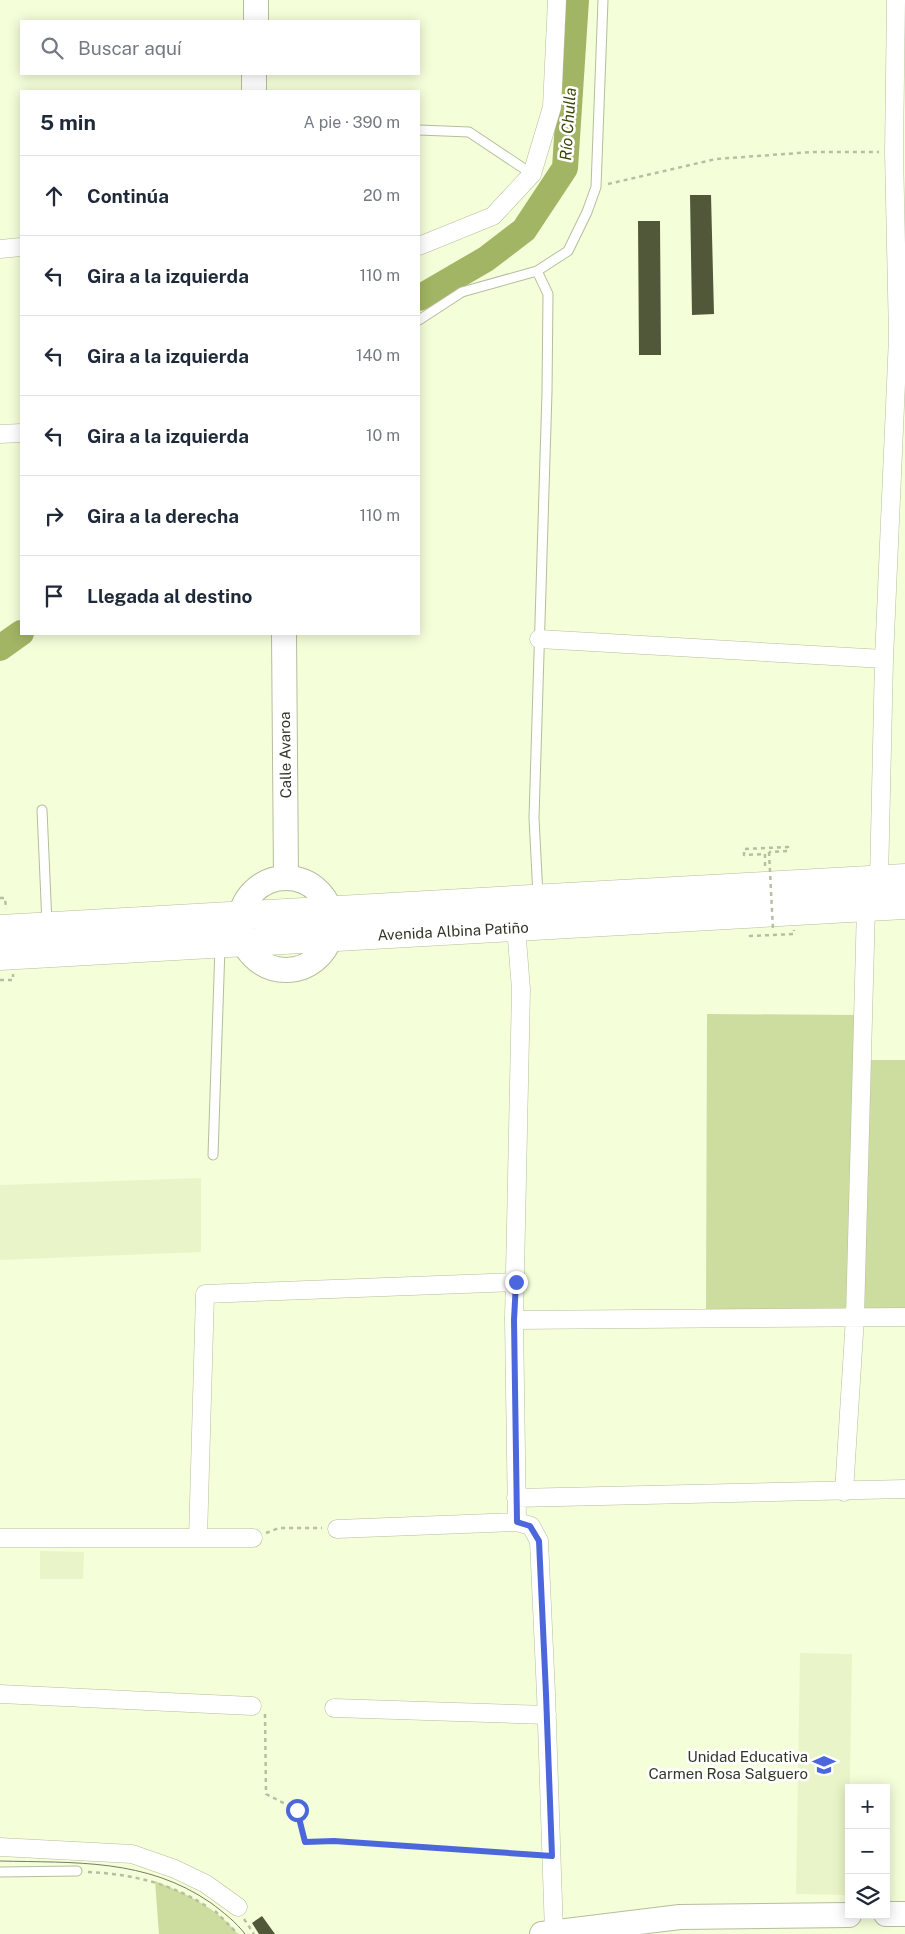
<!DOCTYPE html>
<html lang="es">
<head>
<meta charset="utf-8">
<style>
  :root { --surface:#fff; --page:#f2f2f3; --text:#1f2937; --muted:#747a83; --line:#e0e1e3 }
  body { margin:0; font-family:"Public Sans",sans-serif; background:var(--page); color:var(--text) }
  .controls { position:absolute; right:15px; bottom:15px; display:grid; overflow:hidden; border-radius:0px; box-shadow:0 2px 12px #0003 }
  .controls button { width:45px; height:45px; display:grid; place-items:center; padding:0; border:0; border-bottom:1px solid var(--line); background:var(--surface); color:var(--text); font:25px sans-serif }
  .stop { position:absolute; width:15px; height:15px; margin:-11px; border:4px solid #4c67dc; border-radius:50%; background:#fff }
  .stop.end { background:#4c67dc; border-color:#fff; box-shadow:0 1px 5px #0008 }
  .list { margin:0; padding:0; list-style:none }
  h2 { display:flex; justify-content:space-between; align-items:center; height:65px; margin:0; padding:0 20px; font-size:21px }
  h2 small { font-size:16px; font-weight:400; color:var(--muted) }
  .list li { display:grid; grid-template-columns:32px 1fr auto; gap:15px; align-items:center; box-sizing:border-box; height:80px; padding:0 20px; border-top:1px solid var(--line) }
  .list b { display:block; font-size:19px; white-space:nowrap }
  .list em { font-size:16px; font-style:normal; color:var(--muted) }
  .icon { flex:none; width:28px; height:28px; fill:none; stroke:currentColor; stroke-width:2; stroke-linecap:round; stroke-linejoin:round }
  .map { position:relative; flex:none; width:905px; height:1934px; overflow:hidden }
  .search { position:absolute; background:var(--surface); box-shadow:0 2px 12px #0003; left:20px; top:20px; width:400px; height:55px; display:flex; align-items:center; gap:12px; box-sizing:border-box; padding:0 18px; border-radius:0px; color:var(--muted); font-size:19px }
  .panel { position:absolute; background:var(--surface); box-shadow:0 2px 12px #0003; left:20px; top:90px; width:400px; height:545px; border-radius:0px }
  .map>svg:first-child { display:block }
</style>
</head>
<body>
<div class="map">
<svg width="905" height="1934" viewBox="0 0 905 1934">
  <rect width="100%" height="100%" fill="#f4fed9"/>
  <path fill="#e9f5c8" d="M201,1178V1252L0,1260V1185Z
    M40,1551L84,1552L83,1579H40Z
    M800,1653L852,1654L848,1895L796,1894Z"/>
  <path fill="#cddd9f" d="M707,1014L855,1015L850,1306L841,1309L706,1312Z
    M871,1060H905V1313L864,1310Z
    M155,1881C186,1894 216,1907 238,1934H159Z"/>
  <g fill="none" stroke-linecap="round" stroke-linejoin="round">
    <path stroke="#a2b564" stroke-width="26" d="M419,298L486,259L524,230L565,168L576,0
      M0,648L21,633"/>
  </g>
  <path fill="#505839" d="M690,195H711L714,314L692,315Z
    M638,221H660L661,355H639Z
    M262,1916L275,1934H259L252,1923Z"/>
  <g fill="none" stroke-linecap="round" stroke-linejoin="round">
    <defs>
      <path id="lane" d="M419,130L469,132L532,174
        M537,271L548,294L547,392L534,818L538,896
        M419,320L462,292L537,271L568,251L587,212L596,187L603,0
        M42,810L47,924
        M213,1155L220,947
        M0,1872L77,1871"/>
      <path id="street" d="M419,246L493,216L532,174L552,107L557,0
        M0,249L21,247
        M0,434L21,433
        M539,639L884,659
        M879,880L884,659L898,337L894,152L896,0
        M516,927L521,989L514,1320L517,1522L531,1526L539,1541L546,1694L554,1933
        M514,1320L905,1317
        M844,1492L855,1317L866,907
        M516,1498L905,1489
        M337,1529L517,1522
        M0,1538H253
        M198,1538L205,1294L516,1282
        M0,1694L252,1706
        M334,1708L547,1715
        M0,1847L132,1854L175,1869L206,1884L238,1907"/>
      <path id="secondary" d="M256,21V0
        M254,91V74
        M284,634L286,877
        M240 924a46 46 0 1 1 92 0a46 46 0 1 1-92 0Z
        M886,1914H905
        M542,1934L680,1917L849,1915"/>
      <path id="highway" d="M0,929L905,878
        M0,956L905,905"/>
    </defs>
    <use href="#lane" stroke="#b5be9b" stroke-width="11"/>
    <use href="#street" stroke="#b5be9b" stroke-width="19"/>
    <use href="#secondary" stroke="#b5be9b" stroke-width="26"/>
    <use href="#highway" stroke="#b5be9b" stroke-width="29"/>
    <path stroke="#b7bfa1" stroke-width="2.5" stroke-dasharray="4 4" stroke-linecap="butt" d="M608,184L716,159L812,152H879
      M765,866V854L744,855V849L788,847V851L769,852
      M0,898H5L6,909
      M750,935V936L794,934V930
      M0,980H13V974
      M266,1533L279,1528H322
      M265,1714L266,1794L297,1810L305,1842L334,1841L536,1855
      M88,1872C131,1874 170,1883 206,1906
      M215,1911L238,1934
      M244,1919L254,1934"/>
    <use href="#lane" stroke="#fff" stroke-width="9"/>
    <use href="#street" stroke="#fff" stroke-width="18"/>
    <use href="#secondary" stroke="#fff" stroke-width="24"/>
    <use href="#highway" stroke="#fff" stroke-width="28"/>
    <path stroke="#767c66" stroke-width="1" d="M0,1861C75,1863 146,1858 211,1903C223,1912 236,1922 245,1934"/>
    <path stroke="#b7bfa1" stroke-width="2.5" stroke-dasharray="4 4" stroke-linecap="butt" d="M769,852L773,930"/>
  </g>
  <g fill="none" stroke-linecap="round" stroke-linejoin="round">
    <path stroke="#4c67dc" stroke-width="6" d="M297,1810L305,1842L334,1841L552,1856L546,1694L539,1541L530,1526L517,1522L514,1320L516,1282"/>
  </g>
  <defs>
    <symbol id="school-bare" viewBox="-9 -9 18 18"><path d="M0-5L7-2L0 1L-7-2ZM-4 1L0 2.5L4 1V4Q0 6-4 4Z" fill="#4c67dc" stroke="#fff" stroke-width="2.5" paint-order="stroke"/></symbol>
  </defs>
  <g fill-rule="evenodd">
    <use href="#school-bare" x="808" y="1749" width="32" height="32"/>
  </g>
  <g text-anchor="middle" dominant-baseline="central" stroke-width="5" stroke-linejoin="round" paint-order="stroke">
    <g font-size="15" fill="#333729" stroke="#fff">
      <text transform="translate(285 755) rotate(-91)">Calle Avaroa</text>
      <text transform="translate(453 931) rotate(-3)">Avenida Albina Patiño</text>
    </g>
    <g font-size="15" fill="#333729" stroke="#fff" text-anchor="end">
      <text x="808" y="1756">Unidad Educativa<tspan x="808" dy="17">Carmen Rosa Salguero</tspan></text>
    </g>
    <g font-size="16" font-style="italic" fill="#3b4607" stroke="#fff">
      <text transform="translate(568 124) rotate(-86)">Río Chulla</text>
    </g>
  </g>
</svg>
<div class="controls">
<button>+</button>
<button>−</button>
<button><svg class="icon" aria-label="layers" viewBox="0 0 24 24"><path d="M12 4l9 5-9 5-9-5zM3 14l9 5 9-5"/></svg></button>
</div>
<div class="stop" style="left:297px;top:1810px"></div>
<div class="stop end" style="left:516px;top:1282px"></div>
<div class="search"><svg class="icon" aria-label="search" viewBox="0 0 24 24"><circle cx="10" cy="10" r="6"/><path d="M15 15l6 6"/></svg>Buscar aquí</div>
<section class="panel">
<h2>5 min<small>A pie · 390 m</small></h2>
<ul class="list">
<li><svg class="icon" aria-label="ahead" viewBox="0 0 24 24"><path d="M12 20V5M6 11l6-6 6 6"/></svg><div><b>Continúa</b></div><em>20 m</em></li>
<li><svg class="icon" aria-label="left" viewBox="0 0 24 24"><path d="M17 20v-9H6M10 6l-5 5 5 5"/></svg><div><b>Gira a la izquierda</b></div><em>110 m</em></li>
<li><svg class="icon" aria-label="left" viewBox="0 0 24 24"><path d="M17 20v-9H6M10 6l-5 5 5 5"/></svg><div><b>Gira a la izquierda</b></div><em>140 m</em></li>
<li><svg class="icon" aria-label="left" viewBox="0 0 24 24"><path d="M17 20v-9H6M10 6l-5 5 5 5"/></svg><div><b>Gira a la izquierda</b></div><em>10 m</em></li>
<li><svg class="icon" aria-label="right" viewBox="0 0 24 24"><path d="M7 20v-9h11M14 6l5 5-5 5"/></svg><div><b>Gira a la derecha</b></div><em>110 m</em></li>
<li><svg class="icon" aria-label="arrive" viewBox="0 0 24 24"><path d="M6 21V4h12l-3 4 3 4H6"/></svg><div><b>Llegada al destino</b></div></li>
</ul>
</section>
</div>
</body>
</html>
